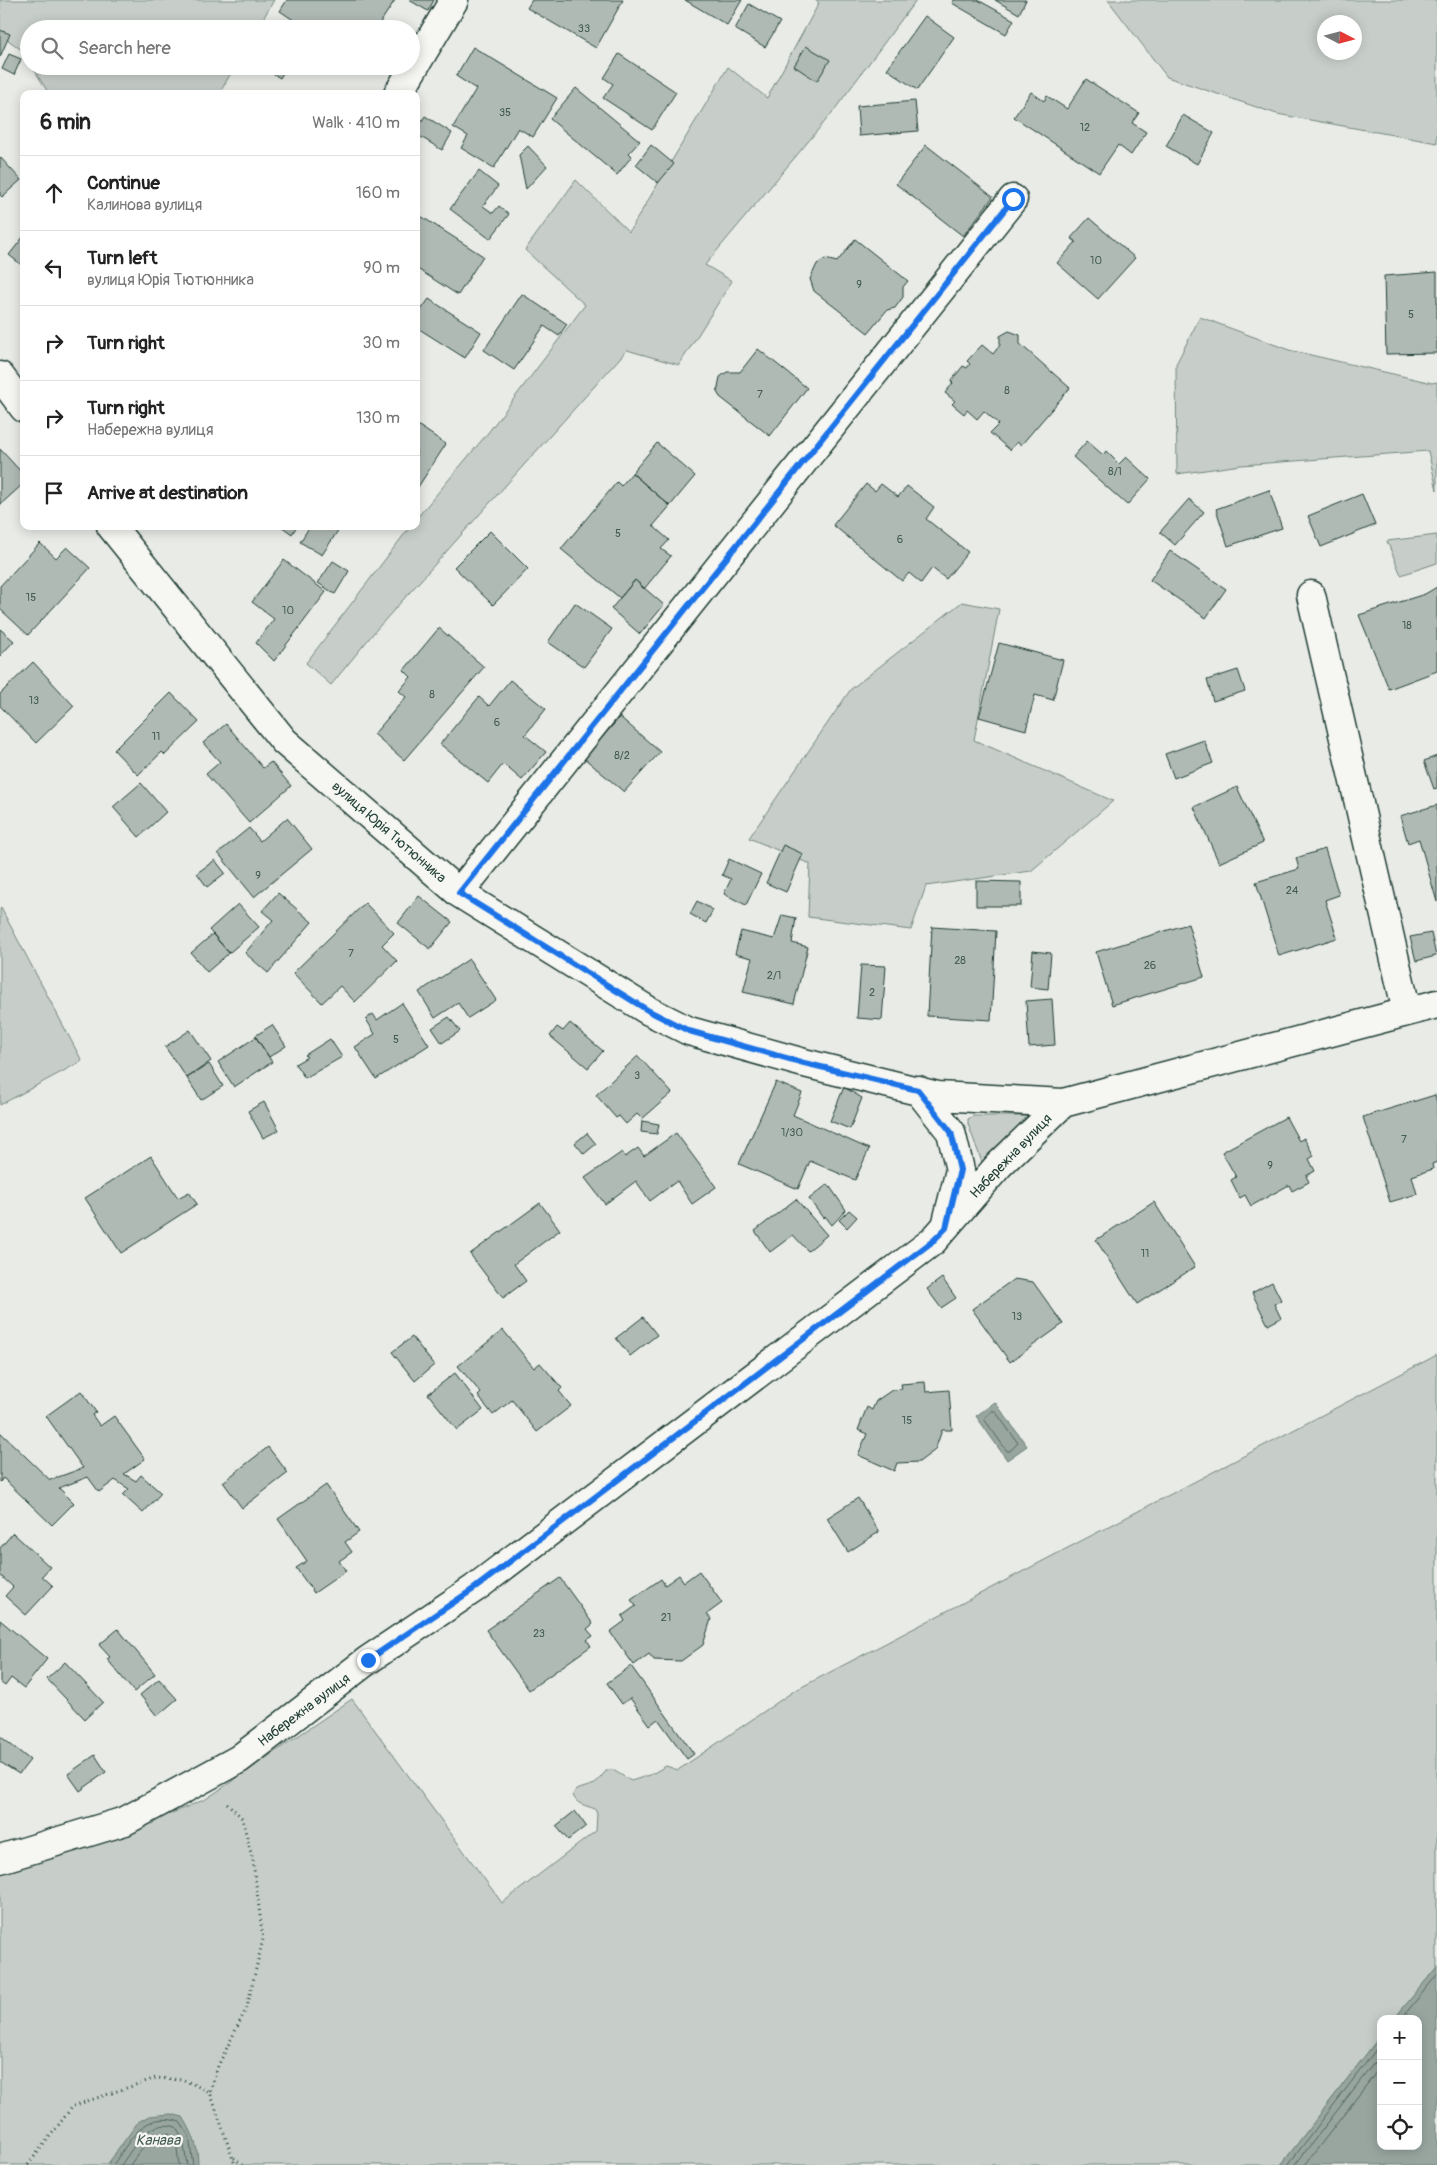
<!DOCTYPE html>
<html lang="en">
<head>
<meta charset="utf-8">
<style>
  :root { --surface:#fff; --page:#f6f6f6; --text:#222; --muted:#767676; --line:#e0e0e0 }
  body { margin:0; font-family:Pangolin,sans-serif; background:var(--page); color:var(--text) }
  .controls { position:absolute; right:15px; bottom:15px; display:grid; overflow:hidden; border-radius:10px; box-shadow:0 2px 12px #0003 }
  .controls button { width:45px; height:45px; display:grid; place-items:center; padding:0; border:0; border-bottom:1px solid var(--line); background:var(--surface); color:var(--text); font:25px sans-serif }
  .compass { position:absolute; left:1317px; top:15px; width:45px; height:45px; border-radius:50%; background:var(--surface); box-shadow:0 2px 12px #0003; rotate:96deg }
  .stop { position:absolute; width:15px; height:15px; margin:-11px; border:4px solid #1a73e8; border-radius:50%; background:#fff }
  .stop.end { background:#1a73e8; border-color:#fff; box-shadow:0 1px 5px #0008 }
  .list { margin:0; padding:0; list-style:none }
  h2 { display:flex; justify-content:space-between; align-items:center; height:65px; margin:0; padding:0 20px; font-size:21px }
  h2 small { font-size:16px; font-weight:400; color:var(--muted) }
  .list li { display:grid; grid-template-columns:32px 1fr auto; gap:15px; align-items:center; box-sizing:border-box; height:75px; padding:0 20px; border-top:1px solid var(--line) }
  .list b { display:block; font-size:19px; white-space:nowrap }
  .list p { margin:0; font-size:16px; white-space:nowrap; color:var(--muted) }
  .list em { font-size:16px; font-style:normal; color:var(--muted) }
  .icon { flex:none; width:28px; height:28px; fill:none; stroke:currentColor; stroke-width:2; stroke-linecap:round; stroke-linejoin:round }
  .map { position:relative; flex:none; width:1437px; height:2165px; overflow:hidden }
  .search { position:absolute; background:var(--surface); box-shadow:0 2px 12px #0003; left:20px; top:20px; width:400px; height:55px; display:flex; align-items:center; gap:12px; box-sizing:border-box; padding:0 18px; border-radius:28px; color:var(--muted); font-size:19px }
  .panel { position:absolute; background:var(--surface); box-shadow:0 2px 12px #0003; left:20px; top:90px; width:400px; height:440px; border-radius:10px }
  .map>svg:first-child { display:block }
</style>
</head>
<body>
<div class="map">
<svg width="1437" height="2165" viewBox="0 0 1437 2165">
  <rect width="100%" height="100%" fill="#e9ebe7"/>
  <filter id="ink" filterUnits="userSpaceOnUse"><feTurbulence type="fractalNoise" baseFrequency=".02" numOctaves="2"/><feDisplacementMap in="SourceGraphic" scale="10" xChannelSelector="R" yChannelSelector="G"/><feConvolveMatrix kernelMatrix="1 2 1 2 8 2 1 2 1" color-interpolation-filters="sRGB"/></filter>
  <g filter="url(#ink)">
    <path fill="#c7cec9" stroke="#73867e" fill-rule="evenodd" d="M0,0H274L257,29H29V61L23,51L0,34Z
      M815,0H916L832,113L705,265L732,281L679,365L627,350L376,630L331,685L306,663L406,532L411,526H416V519L487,434L585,305L525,250L576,180L629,232L728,67L767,98L819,3Z
      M1108,0H1437V143L1277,114L1167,77ZM1324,22H1354V52H1324Z
      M32,66H235L219,94H49Z
      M1200,317L1289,350L1432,383L1437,382V490L1428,451L1241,465L1177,474L1176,364Z
      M1437,535V563L1401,575L1387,541Z
      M962,602L999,609L974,740L1113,801L1031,871L926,886L911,930L808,917L810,864L749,838L851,689Z
      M1,908L82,1061L0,1105V909Z
      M973,1116H1029L1034,1119L983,1165L968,1124V1119Z
      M1437,1355V1967L1394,2019H1381V2035L1281,2165H0V1874L160,1818L206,1799L352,1699L502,1903L596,1831L597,1814L595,1809C586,1805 575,1805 573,1794L576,1790L595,1784L606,1771L613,1770L631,1781L650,1775L666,1766L678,1770L794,1691Z"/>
    <path fill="#99a6a0" stroke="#687c75" d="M995,1402L1027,1446L1007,1460L976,1416Z
      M1437,1967V2165H1281L1381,2035V2146H1418V2019H1394Z
      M171,2114L183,2117C193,2133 198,2146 198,2165H107L138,2122L149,2116Z"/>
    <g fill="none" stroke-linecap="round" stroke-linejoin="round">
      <path stroke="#50675f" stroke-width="1" d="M992,1411H995L1018,1443L1010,1451H1007L984,1419Z
        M1401,2019L1437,1975
        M113,2165C131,2140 143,2110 180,2122L189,2136L193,2165
        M121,2165C135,2146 148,2118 176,2127L183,2139L187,2165
        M130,2165L151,2136L169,2133L176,2141L179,2165
        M1288,2165L1381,2043
        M1295,2165L1381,2054
        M1305,2165L1381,2066"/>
    </g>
    <path fill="#b0bab5" stroke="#1f3d34" d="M287,0H395L376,29H318L312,25L307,29L280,11Z
      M409,0H434L428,11Z
      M532,0H623L596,48L527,8Z
      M685,0H742L727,25Z
      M954,0H978L1014,20L1006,34L952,3Z
      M995,0H1026L1019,14Z
      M749,4L780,22L765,47L735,29Z
      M925,16L954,37L917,90L887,69Z
      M276,19L292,29H270Z
      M0,30L10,34L0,57Z
      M806,46L830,60L817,81L794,66Z
      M473,47L557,98L533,137L518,128L494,168L461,148L468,136L453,127L476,89L456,76Z
      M9,54L21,59L14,75L2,69Z
      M619,54L676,92L652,130L603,98L613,84L604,78Z
      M261,66H287L280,78Z
      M1086,79L1139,113L1132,123L1146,132L1131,155L1118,145L1099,173L1014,117L1031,92L1044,101L1047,96L1067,109Z
      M576,88L640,141L629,153L632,156L617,175L550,119Z
      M915,101L918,131L859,136L857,106Z
      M1183,115L1214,133L1197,164L1166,146Z
      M425,116L452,133L442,150L416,134V130Z
      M651,145L674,164L658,183L636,165Z
      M926,145L993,197L963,236L896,184Z
      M528,146L547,166L526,189L519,155Z
      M0,157L21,180L2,197L0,195Z
      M479,171L498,186L483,206L493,213L499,206L509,214L490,239L450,209Z
      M416,213L483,256L458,295L416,268Z
      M1089,218L1135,258L1098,299L1057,263L1076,242L1071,238Z
      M24,236V267L9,255Z
      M855,239L908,281L903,287V297L895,308L887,310L868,333L814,291L810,279L817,264L825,259L837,262Z
      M1437,272V353L1386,354L1384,276Z
      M522,294L567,324L559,336L544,326L514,370L484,350Z
      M429,299L481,332L465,358L416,327V317Z
      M1009,331L1020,335V344L1070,388L1021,445L1017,442L1010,450L990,433L999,424L984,411L977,419L967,410L964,414L952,404L955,401L945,393L953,383L951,381L963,366L967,368L970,364L967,361L982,345L993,354L1000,345V336Z
      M758,349L807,388L770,436L720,397L717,392L720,377L727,372H740Z
      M416,424L446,444L416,490Z
      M1087,441L1103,455L1106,451L1119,464L1126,457L1150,479L1127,505L1073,457Z
      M657,443L695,476L670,506L632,473Z
      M0,449L24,475V483L0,505Z
      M632,473L670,506L653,526L669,540L661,549L671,556L644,589L635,580L620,598L561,549L617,482L621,486Z
      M866,484L875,491L881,484L898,497L907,486L934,507L926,519L968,552L946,579L932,568L921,583L909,573L902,581L833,525Z
      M1269,490L1282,528L1228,546L1216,509Z
      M1362,494L1375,525L1321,547L1308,516Z
      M1189,499L1204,512L1175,545L1160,532Z
      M281,526H297L292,534Z
      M310,526H341L322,555L300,542Z
      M490,531L528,569L493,605L454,567Z
      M40,543L56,558L67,547L90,568L28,635L0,609V586Z
      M1170,551L1226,589L1206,618L1150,580Z
      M284,560L326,592L274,661L256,643L274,619L252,602Z
      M333,561L349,571L335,594L318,583Z
      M635,580L664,605L640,634L611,609Z
      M1437,587V671L1389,689L1359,615L1425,594Z
      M575,603L612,629L584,667L548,642Z
      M439,628L484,667L404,760L374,734L406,697L399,691L411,677L404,670Z
      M0,629L14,641L0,656Z
      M999,643L1063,660L1053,700L1035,695L1026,730L979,717Z
      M33,662L74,706L36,743L0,706V694Z
      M1238,670L1245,691L1213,701L1207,680Z
      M510,680L546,709L525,735L546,752L522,780L503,764L488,783L440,744L479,697L489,706Z
      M171,693L199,722L165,755L162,752L138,775L114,750Z
      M620,717L660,752L624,792L584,758Z
      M226,724L263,768L271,762L291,786L249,823L206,774L220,762L203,743Z
      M1204,740L1213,763L1174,778L1165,754Z
      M1437,756V788L1434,789L1424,761Z
      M141,783L166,812L139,837L113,807Z
      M1237,787L1263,843L1219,863L1194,807Z
      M1437,805V902L1419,839L1408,843L1400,816Z
      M287,818L312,849L254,897L218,853L249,828L260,841Z
      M783,845L803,854L786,892L766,883Z
      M1325,849L1339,895L1325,900L1337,938L1279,956L1256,882L1299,869L1296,858Z
      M729,859L761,874L746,905L724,894L731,879L722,875Z
      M215,860L225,873L207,887L197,873Z
      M976,881L1021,882V906H976Z
      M278,893L312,922L268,973L245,953L273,920L262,911Z
      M419,896L452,922L430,949L398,923Z
      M697,901L713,910L706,923L690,914Z
      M365,903L394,933L382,945L397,961L355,1002L340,986L322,1003L293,973Z
      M238,904L259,927L229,953L209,930Z
      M782,915L796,918L792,943L808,947L794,1004L743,992L752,958L735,954L741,931L774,939Z
      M1188,924L1204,977L1112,1005L1096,952Z
      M932,927L996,931L991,1020L927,1016Z
      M1431,933L1436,956L1416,961L1410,937Z
      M213,934L229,953L207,972L191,953Z
      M1033,951L1051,953L1048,989L1030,987Z
      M469,959L496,1000L468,1018L458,1003L435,1018L419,992Z
      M861,965L886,966L882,1020L857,1018Z
      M1052,999L1055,1045L1029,1047L1026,1001Z
      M402,1003L429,1045L376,1079L355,1047L375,1034L366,1019L373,1014L377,1020Z
      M449,1017L460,1031L442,1043L432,1028Z
      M570,1023L603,1051L588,1068L550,1036L557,1027L563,1031Z
      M272,1025L286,1046L269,1057L255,1036Z
      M190,1030L211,1061L187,1078L165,1047Z
      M256,1037L272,1062L234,1087L218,1062Z
      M330,1039L342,1057L305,1078L295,1064L307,1057L305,1055Z
      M638,1056L672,1093L642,1119L637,1114L626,1124L619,1116L616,1118L596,1095Z
      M209,1064L223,1086L201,1100L187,1078Z
      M776,1082L802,1093L793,1115L869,1149L855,1180L810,1161L798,1189L739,1164Z
      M844,1087L862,1098L850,1129L830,1121Z
      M1435,1095L1437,1103V1162L1432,1164L1433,1169L1412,1176L1417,1194L1390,1202L1363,1117Z
      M264,1102L279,1130L263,1138L248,1111Z
      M1286,1117L1299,1141L1304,1138L1314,1156L1309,1159L1315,1171L1306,1176L1309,1182L1292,1191L1289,1185L1251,1206L1245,1195L1240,1198L1231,1180L1236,1177L1222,1152Z
      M642,1121L659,1124L657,1134L641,1132Z
      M587,1133L596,1144L584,1154L575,1143Z
      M676,1133L716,1187L692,1204L677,1181L650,1201L636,1181L605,1204L585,1178L622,1152L625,1157L638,1148L644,1156Z
      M151,1156L178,1198L189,1192L197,1204L121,1253L85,1198Z
      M828,1184L846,1210L832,1225L825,1216L823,1218L809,1199Z
      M796,1199L827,1235L808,1251L793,1235L770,1252L755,1231Z
      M1154,1202L1195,1267L1137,1304L1096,1240Z
      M540,1203L560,1230L514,1264L526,1281L503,1298L470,1254Z
      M849,1210L857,1217L847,1228L839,1220Z
      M942,1278L956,1298L941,1308L927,1289Z
      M1014,1279L1033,1282L1063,1324L1010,1362L972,1309Z
      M1272,1282L1281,1300L1274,1304L1281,1318L1268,1325L1252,1293Z
      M643,1317L657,1335L630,1356L616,1338Z
      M503,1330L534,1368L540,1363L562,1388L559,1391L571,1406L537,1432L512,1400L493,1415L478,1396L481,1393L458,1366Z
      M412,1337L434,1365L415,1381L392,1352Z
      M455,1373L483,1410L457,1430L428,1394Z
      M925,1382L926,1392L949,1390L952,1430H942L935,1450L919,1462L897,1463L894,1471L858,1455L867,1434L858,1430L867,1407L872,1410L876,1401L892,1390L902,1389L901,1384Z
      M81,1391L96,1412L92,1415L100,1426L114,1416L145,1459L124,1474L136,1481L141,1475L161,1493L143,1513L123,1495L129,1489L115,1480L99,1492L88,1477L59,1488L74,1503L52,1525L3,1478L0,1482V1432L50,1480L83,1468L46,1416Z
      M268,1447L288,1473L242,1508L223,1482Z
      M326,1485L359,1532L345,1542L352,1552L339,1561L346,1571L314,1593L296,1568L307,1561L278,1519Z
      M858,1498L879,1532L848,1552L827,1518Z
      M13,1533L50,1567L42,1576L53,1586L26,1615L5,1596L13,1587L0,1575V1548Z
      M699,1571L722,1603L707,1614L711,1619L703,1645L681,1661L654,1660L649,1654L634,1665L610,1632L625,1621L622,1616L636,1606L631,1600L661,1579L665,1585L679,1575L684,1582Z
      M560,1578L593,1624L587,1629L593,1636L587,1640L591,1646L529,1690L486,1630Z
      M0,1620L47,1659L24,1688L11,1678L5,1686L0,1682Z
      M118,1629L155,1674L134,1692L107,1659L110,1657L99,1645Z
      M65,1662L103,1702L85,1719L47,1679Z
      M631,1666L694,1754L687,1759L658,1719L650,1725L630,1698L622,1704L607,1683Z
      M159,1679L177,1699L157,1716L140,1695Z
      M0,1736L30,1760L19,1774L0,1762Z
      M95,1755L106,1772L80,1791L68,1774Z
      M575,1811L586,1826L568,1840L556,1826Z"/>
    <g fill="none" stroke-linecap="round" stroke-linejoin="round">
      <defs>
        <path id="street" d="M398,94L454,0
          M0,376L24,408
          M111,526L284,741L459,893L649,1011L689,1031L804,1063L938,1096L1063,1103
          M1311,595L1407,1012
          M459,893L1013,199
          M918,1090L951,1132L960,1170L947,1222
          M0,1859L125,1821L239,1759L368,1660L475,1588L933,1241L999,1165L1063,1103L1437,1004"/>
      </defs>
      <use href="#street" stroke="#1f3d34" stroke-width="31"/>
      <path stroke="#1f3d34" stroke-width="3" stroke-dasharray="1 4" stroke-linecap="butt" d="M227,1803L242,1818L253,1861L263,1939L247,2007L218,2066L210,2092L235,2165
        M234,2158L242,2165
        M28,2165L73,2106L156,2078L184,2080L210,2092"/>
      <use href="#street" stroke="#f6f6f2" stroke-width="28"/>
    </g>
  </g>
  <g fill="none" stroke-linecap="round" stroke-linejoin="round" filter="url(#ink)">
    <path stroke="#1a73e8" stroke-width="6" d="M368,1660L475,1588L933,1241L946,1228L960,1170L951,1132L918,1090L804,1063L689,1031L649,1011L459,893L1013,199"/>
  </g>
  <g text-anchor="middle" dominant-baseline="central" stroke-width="4.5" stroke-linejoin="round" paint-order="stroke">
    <g font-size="11" fill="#435c54">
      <text x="584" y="28">33</text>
      <text x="505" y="112">35</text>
      <text x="1085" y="127">12</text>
      <text x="1096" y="260">10</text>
      <text x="859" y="284">9</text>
      <text x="1411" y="314">5</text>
      <text x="1007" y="390">8</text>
      <text x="760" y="394">7</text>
      <text x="1115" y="471">8/1</text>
      <text x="618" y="533">5</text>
      <text x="900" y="539">6</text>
      <text x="31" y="597">15</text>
      <text x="288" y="610">10</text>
      <text x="1407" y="625">18</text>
      <text x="432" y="694">8</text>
      <text x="34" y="700">13</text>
      <text x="497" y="722">6</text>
      <text x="156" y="736">11</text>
      <text x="622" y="755">8/2</text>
      <text x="258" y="875">9</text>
      <text x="1292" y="890">24</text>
      <text x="351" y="953">7</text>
      <text x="960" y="960">28</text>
      <text x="1150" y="965">26</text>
      <text x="774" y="975">2/1</text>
      <text x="872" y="992">2</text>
      <text x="396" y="1039">5</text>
      <text x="637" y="1075">3</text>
      <text x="792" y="1132">1/30</text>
      <text x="1404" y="1139">7</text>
      <text x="1270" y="1165">9</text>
      <text x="1145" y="1253">11</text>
      <text x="1017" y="1316">13</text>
      <text x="907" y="1420">15</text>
      <text x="666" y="1617">21</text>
      <text x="539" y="1633">23</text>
    </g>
    <g font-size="14" fill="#1f3d34" stroke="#f6f6f2">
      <text transform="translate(389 832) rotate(41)">вулиця Юрія Тютюнника</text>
      <text transform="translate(1011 1156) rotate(-46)">Набережна вулиця</text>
      <text transform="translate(304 1710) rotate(-37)">Набережна вулиця</text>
    </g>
    <g font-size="15" font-style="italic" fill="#445c54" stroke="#f6f6f2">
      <text x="158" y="2140">Канава</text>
    </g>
  </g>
</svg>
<div class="controls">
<button>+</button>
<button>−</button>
<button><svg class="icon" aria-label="locate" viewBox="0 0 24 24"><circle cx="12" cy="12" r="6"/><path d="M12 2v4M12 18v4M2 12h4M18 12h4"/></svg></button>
</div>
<svg class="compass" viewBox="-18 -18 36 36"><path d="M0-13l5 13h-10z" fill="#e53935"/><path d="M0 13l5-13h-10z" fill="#767676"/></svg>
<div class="stop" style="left:1013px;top:199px"></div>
<div class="stop end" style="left:368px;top:1660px"></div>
<div class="search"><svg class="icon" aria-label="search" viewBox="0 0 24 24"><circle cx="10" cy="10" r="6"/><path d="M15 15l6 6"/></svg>Search here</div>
<section class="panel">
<h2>6 min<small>Walk · 410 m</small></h2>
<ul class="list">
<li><svg class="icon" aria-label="ahead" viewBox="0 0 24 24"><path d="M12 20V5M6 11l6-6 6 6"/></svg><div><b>Continue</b><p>Калинова вулиця</p></div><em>160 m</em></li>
<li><svg class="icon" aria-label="left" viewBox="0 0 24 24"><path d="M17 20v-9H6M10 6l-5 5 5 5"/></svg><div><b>Turn left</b><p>вулиця Юрія Тютюнника</p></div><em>90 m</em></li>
<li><svg class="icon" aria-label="right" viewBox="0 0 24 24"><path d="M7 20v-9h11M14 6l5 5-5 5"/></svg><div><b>Turn right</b></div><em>30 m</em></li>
<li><svg class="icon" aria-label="right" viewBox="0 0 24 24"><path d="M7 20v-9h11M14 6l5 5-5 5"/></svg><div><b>Turn right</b><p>Набережна вулиця</p></div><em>130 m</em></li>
<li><svg class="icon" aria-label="arrive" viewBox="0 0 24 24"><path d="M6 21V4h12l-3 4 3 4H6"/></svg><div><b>Arrive at destination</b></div></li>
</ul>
</section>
</div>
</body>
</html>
